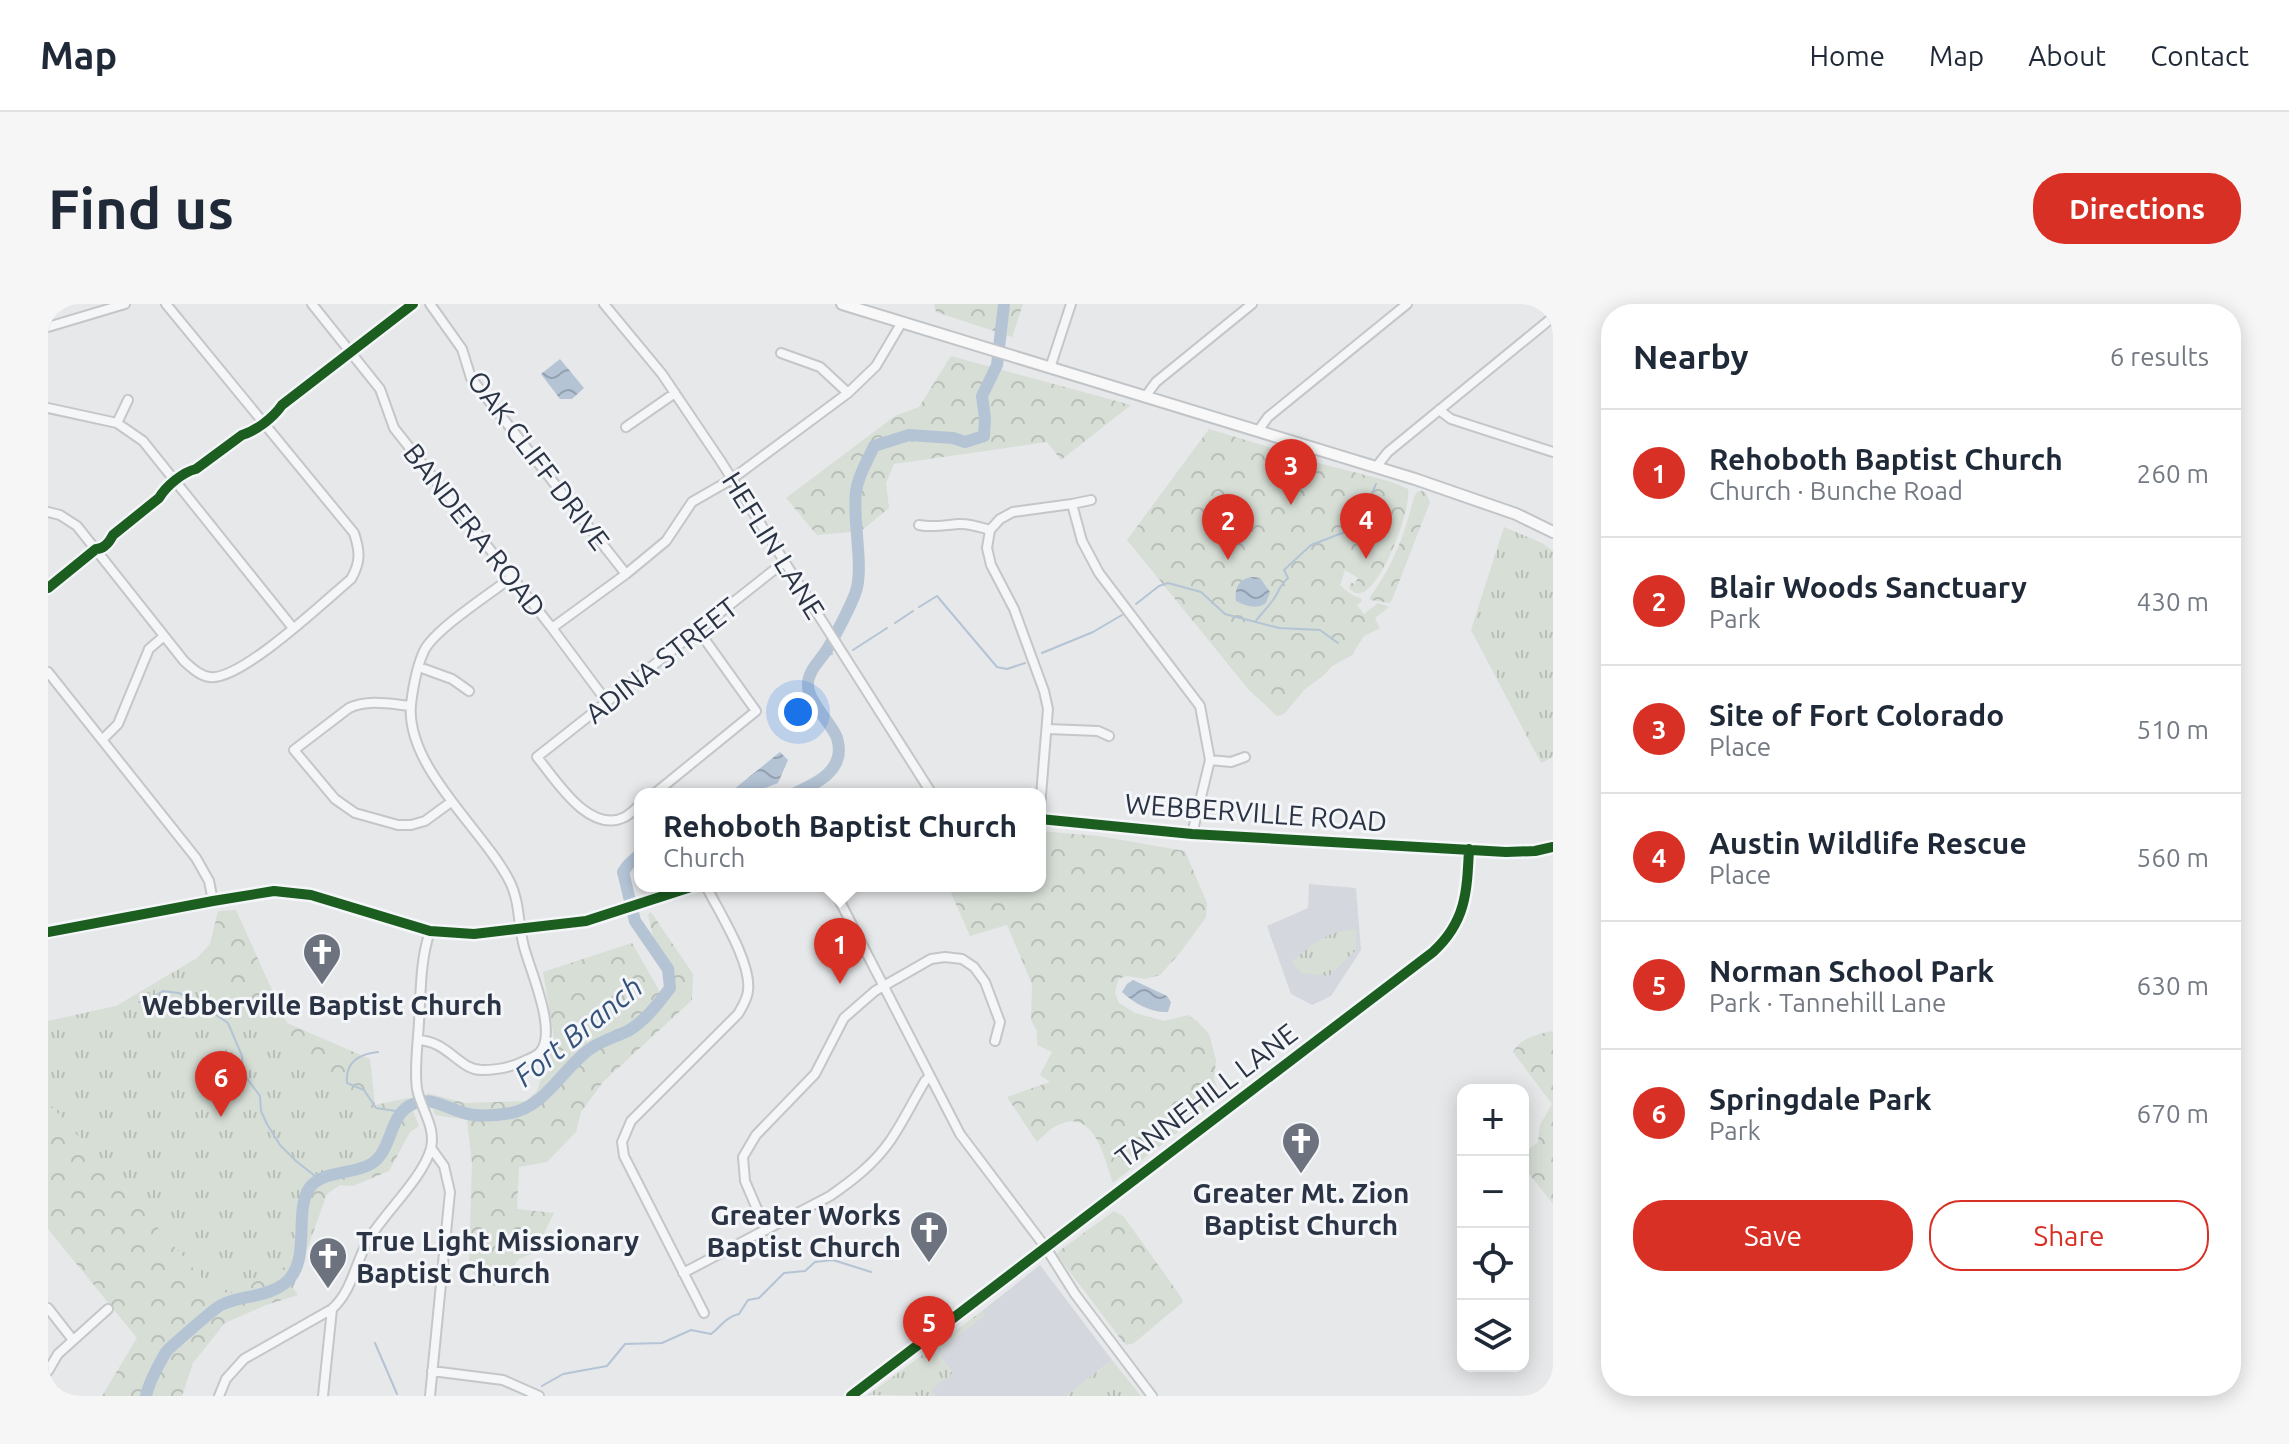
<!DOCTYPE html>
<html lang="en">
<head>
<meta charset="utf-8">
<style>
  :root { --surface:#fff; --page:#f6f6f7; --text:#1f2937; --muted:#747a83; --line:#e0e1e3; --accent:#d93025 }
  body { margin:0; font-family:Ubuntu,sans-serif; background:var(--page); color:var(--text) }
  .controls { position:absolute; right:24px; bottom:24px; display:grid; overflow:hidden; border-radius:16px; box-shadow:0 4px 20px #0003 }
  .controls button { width:72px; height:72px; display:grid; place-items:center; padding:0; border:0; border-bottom:2px solid var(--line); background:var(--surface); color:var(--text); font:40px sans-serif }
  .you { position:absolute; left:750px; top:408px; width:28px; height:28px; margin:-20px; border:6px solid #fff; border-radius:50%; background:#1a73e8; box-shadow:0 0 0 12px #1a73e833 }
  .badge { display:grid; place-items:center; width:52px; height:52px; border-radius:50%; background:var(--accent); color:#fff; font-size:26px; font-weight:700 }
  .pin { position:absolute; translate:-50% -66px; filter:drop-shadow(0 2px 4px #0008) }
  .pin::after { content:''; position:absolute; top:42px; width:28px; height:24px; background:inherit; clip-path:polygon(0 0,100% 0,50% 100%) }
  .popup { position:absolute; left:586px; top:484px; width:412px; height:104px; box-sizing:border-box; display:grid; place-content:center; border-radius:16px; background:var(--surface); filter:drop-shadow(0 2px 6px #0005); font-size:26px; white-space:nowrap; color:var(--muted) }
  .popup b { font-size:30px; color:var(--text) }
  .popup::after { content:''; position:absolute; left:50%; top:100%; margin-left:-16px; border:16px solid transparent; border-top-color:var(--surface) }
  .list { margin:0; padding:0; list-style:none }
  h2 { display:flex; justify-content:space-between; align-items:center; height:104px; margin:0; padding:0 32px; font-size:34px }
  h2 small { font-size:26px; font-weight:400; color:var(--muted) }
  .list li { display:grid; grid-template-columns:52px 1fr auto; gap:24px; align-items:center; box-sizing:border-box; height:128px; padding:0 32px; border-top:2px solid var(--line) }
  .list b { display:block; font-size:30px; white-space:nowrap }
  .list p { margin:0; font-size:26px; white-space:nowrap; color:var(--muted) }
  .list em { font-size:26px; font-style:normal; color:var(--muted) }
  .actions { display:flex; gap:16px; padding:24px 32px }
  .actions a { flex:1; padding:18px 0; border:2px solid var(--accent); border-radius:32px; text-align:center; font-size:28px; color:var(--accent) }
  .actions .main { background:var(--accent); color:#fff }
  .icon { flex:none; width:44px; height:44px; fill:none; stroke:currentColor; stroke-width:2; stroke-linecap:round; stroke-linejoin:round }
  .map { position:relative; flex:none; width:1505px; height:1092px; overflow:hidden; border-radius:32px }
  header { display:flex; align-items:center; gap:48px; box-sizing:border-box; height:112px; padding:0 40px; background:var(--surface); border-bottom:2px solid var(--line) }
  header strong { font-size:38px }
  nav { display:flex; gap:44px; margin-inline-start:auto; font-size:28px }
  .intro { display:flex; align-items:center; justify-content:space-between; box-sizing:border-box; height:192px; padding:0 48px }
  h1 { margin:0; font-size:56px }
  .button { padding:20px 36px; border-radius:32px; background:var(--accent); color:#fff; font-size:28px; font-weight:700 }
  main { display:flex; gap:48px; padding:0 48px }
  aside { flex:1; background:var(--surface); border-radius:32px; box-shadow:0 4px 20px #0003 }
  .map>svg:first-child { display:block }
</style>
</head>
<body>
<header>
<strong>Map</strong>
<nav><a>Home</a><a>Map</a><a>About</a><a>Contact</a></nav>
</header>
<div class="intro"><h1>Find us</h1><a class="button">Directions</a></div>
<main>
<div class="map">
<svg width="1505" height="1092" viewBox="0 0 1505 1092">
  <defs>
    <pattern id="grass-tufts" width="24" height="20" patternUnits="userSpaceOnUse" patternTransform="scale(2)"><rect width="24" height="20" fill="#d6ded6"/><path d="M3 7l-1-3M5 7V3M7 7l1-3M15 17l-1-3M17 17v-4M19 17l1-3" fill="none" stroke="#b8bfb9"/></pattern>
    <pattern id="forest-crowns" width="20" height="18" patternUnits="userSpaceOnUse" patternTransform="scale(2)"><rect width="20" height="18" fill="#d6ded6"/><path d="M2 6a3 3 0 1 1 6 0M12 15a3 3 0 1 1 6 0" fill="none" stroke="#b8bfb9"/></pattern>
    <pattern id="water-waves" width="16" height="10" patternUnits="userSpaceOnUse" patternTransform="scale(2)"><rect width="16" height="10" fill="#b4c4d5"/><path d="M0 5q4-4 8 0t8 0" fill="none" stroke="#93a0af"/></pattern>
  </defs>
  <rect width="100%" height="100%" fill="#e6e8ea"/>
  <path fill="#d4d7dd" d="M1261,580L1308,584L1313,646L1283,692L1264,701L1243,690L1219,622L1260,604Z
    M992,961L1064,1056L1018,1092H887L882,1086L905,1069L889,1048L936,1011L934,1007Z"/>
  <path fill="url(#grass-tufts)" d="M1456,223L1494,239L1505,247V453L1493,459L1423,326Z
    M1308,625V646L1281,672L1253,669L1244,658C1265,639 1280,627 1308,625Z
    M149,654L346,824L330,853L313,865L276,869L253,887L247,947L235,964L184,989L166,988L0,798V717L68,702Z
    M934,1007L937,1011L889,1048L905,1069L883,1086L887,1092L820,1091Z
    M1064,1056L1093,1092H1018Z"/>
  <path fill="url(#forest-crowns)" d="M886,0H975L964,33L888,8Z
    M903,52L1083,101L1013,156L999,138L846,160L838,179L841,204L813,227L769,231L738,194L847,112L871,103Z
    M1161,125L1231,146L1247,153L1344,178L1360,185C1364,204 1333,287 1312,289C1307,290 1305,287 1301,284L1303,278L1306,280L1310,274L1297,266L1292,281C1297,286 1305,293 1313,294L1314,297L1309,301L1316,310L1330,299L1341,303L1327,314L1332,324L1316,332L1304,351L1284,362L1275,372L1257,385L1236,410L1229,412L1201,386L1079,236Z
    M1374,187L1378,189L1382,198L1344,296L1342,299L1322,296V293C1346,260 1356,232 1366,193L1369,188Z
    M992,527L1050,532L1137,547L1159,599L1158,613L1132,649L1112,671L1097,675L1079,672L1070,675L1067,689L1071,699L1087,709L1116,717L1140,711L1149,717L1161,730L1168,756L1166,775L1173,794L1065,879C1056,854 1046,801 1008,822C1001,825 995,833 989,838L959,793L1002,778L992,771L1004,748L989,741V727L983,716L984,680L959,621L922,632L903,589L914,582H992Z
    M188,606L239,719L322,755L327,801L360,794L371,822L362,828L341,867L305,882L292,881L279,890L245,984L250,991L218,1001L177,1019L145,1059L134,1092H54L89,1034L0,925V798L166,988L184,989L235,964L247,947L253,887L276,869L313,865L330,853L345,824L149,654L162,640L170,607Z
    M603,608L645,670L644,696L555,778L533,808L528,828L499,858L471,863L469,905L506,909L487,948L471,955L447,982C433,979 426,973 421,960L424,860L419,816L387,811L379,789L417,799L478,797L489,787L506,734L495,668L584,639L617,697L625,685L623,666L605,633L600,610Z
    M1505,727V900L1475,862V850L1490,838L1492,821L1504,800L1465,748C1472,734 1490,730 1505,727Z
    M1066,907L1076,913L1133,993L1135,998L1086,1039L1079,1041L1075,1038L1009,951L1011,947Z"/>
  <path fill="url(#water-waves)" d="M512,55L536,84L524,95H512L493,70Z
    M1205,273L1212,274L1222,288L1218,299C1208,306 1198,302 1188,297C1186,283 1192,274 1205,273Z
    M732,448L740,456L730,479L702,490H680Z
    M1085,676L1119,692L1123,698L1120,708C1104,709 1085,699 1074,688L1079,680Z"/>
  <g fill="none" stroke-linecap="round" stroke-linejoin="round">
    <path stroke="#b4c4d5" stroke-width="2" d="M1088,300L1111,282L1120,279L1153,288L1177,310L1231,324L1272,326L1290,339
      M871,303L889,292L949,363L959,365L977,359
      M1207,318C1213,310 1219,304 1225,296C1231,288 1231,282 1240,274L1236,266L1263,241L1302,226L1315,205L1318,204L1328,180
      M847,319L865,307
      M805,346L839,324
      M994,349L1045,328L1074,311
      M775,351L784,350
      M91,698H98L115,687L131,689L142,695L147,702L165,709L180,719L194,752L195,769L212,792L213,807L219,820L232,841L248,857L272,876
      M330,748C311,750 297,758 299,779L316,786L328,804L354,808
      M327,1039L349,1090
      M494,1082L515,1070L559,1062L577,1040L614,1039L643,1026L663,1030C673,1023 677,1013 691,1010L700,996L711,994L736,969L757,967L767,958L785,956L823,968"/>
    <path stroke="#b4c4d5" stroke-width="12" d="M745,490C768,480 799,466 789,434C786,426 778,416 773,409C768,401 760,391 760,382C759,367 773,356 780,344C789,328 800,308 807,290C817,266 804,216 808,187C810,171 820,156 826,142L861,131L905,134L917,138L936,132L937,114L934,92L949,61L956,0
      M98,1092C101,1078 111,1060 118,1048C122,1043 167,1004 173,1001C193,991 217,994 236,980C263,960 247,914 259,888C269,866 305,871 323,860C343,848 341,817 358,804C381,786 402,809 426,811C437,812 452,811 463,809C497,803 515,764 542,745C553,737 567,733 580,727C597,717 610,700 622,684L620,665L587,617L575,568L580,561L592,550"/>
    <defs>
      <path id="minor" d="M264,0L332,85L346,124L504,324L559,398
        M382,0L414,45L423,74L578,270
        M556,0L614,70L672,156L884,490
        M0,23L77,0
        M733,49L772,63L800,89
        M1002,64L1023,0
        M1097,93L1108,78L1204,0
        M0,104L69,119L95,137L245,324
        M1391,106L1403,115L1505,148
        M69,119L80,96
        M578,123L627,89
        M1210,127L1220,113L1359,0
        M1328,163L1340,148L1505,13
        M1024,200L1034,237L1051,269L1152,402L1162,456L1144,530
        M0,208L12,211L29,222L136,357C144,364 152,372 162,373C193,377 278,296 303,275C313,258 312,247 306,229L118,0
        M871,221C886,224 896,221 910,220C921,219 932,223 942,226L952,215L965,208L1024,200L1043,196
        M942,226L939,244L943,261L966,305L996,387L1000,405L992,504
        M504,324L578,270L618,237L644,198L684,175L800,89L828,62L854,18
        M371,363L404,375L421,387
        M0,368L148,554L161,577L165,597
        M363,402C342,400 321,395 301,404L246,446L287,495L307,509L350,521H363L377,517L403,498
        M1000,425L1050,427L1061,432
        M55,435L70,420L101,345L116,332
        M1162,456L1183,458L1197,453
        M606,490L708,407L650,326
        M592,501C587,505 582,510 577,513C541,531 508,476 489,453L736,258
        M992,515L1144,530L1458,548L1487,547L1505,543
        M784,582L912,830L998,944L1027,990L1104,1092
        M0,628L165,597L226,587L263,591L382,627L426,630L538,617L646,582
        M370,736C400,737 411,766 434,766C448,766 464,763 476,757C481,755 488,752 492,748C510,728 482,666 476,643C470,621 472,598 462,578C436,526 357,463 363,400C365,384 369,362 376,347C386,326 443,289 464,273
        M718,926L697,877L695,853L708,831L767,770L796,714L827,687L883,655L897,653L914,655L926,663L937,678L952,718L947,737
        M635,969L782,892C805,876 826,860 842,837C855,818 865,797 877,777L882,772
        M0,1004L25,1036
        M656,1009L576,852L574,838L583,817L690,710C694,703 699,696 700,687C704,659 671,608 658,582
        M0,1067L10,1050L60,1005
        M384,1067L455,1076L491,1092
        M171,1092L178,1075L196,1055L284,1005C305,986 307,958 321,935C337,908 375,874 383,844C388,823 373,805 369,785C366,764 370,739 371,718C373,687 372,657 382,627
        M275,1092L284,1005
        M382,1092L402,888L396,862L383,844
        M803,1092L1385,648C1418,618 1419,588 1421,545"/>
      <path id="major" d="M794,0L1367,175L1468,210L1505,228
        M0,284L48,245C56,245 62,237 65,231L111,194C118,182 135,168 148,165L194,131C208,127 225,114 234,101L365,0"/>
    </defs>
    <use href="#minor" stroke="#c4c6c8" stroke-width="12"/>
    <use href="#major" stroke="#c2c5c8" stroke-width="14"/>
    <use href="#minor" stroke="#f5f6f7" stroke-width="8"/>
    <use href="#major" stroke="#f8f8f8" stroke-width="10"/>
    <defs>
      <path id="cycleway" d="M0,284L48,245C56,245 62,237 65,231L111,194C118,182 135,168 148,165L194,131C208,127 225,114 234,101L365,0
        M992,515L1144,530L1458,548L1487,547L1505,543
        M0,628L165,597L226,587L263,591L382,627L426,630L538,617L646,582
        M803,1092L1385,648C1418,618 1419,588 1421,545"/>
    </defs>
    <use href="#cycleway" stroke="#f4f6f9" stroke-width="15"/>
    <use href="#cycleway" stroke="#1b5e20" stroke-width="10"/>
  </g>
  <defs>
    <symbol id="church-pin" viewBox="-11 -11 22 30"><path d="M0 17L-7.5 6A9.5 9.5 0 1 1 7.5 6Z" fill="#6c737f" stroke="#f4f6f9"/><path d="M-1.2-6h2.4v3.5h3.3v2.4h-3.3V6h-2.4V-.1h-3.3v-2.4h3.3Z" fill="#fff"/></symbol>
  </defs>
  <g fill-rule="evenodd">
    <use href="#church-pin" x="252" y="626" width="44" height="60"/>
    <use href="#church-pin" x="1231" y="815" width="44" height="60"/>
    <use href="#church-pin" x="859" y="904" width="44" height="60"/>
    <use href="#church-pin" x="258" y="930" width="44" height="60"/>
  </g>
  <g text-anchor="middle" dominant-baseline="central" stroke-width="6" stroke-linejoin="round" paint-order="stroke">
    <g font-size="28" fill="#2b3445" stroke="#f4f6f9">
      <text transform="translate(491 156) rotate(53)">OAK CLIFF DRIVE</text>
      <text transform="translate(427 226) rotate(52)">BANDERA ROAD</text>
      <text transform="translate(726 241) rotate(58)">HEFLIN LANE</text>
      <text transform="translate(613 356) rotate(-38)">ADINA STREET</text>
      <text transform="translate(1208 508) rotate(4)">WEBBERVILLE ROAD</text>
      <text transform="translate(1158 791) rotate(-37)">TANNEHILL LANE</text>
    </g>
    <g font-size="28" font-weight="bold" fill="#2b3445" stroke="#f4f6f9">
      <text x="274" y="700">Webberville Baptist Church</text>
      <text x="1253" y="888">Greater Mt. Zion<tspan x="1253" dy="32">Baptist Church</tspan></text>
      <text x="853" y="910" text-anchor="end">Greater Works<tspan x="853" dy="32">Baptist Church</tspan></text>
      <text x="308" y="936" text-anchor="start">True Light Missionary<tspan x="308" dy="32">Baptist Church</tspan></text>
    </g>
    <g font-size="30" font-style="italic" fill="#34527a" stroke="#f4f6f9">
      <text transform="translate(530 727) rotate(-39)">Fort Branch</text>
    </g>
  </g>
</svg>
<div class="controls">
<button>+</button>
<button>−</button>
<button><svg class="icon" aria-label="locate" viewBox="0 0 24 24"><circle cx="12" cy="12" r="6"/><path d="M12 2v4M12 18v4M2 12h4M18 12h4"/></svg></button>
<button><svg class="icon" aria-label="layers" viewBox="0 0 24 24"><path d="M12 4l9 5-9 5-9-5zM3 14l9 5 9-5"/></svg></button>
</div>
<div class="you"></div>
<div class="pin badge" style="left:792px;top:680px">1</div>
<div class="popup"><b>Rehoboth Baptist Church</b>Church</div>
<div class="pin badge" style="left:1180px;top:256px">2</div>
<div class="pin badge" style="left:1243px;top:201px">3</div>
<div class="pin badge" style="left:1318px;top:255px">4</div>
<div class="pin badge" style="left:881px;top:1058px">5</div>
<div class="pin badge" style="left:173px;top:813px">6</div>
</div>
<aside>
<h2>Nearby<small>6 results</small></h2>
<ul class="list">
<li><span class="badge">1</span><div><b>Rehoboth Baptist Church</b><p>Church · Bunche Road</p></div><em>260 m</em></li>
<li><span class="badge">2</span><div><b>Blair Woods Sanctuary</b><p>Park</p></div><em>430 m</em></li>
<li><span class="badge">3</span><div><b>Site of Fort Colorado</b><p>Place</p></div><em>510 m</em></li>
<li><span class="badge">4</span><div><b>Austin Wildlife Rescue</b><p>Place</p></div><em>560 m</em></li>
<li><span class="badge">5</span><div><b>Norman School Park</b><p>Park · Tannehill Lane</p></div><em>630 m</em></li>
<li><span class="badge">6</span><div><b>Springdale Park</b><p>Park</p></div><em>670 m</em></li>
</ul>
<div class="actions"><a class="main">Save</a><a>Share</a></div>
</aside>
</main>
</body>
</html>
